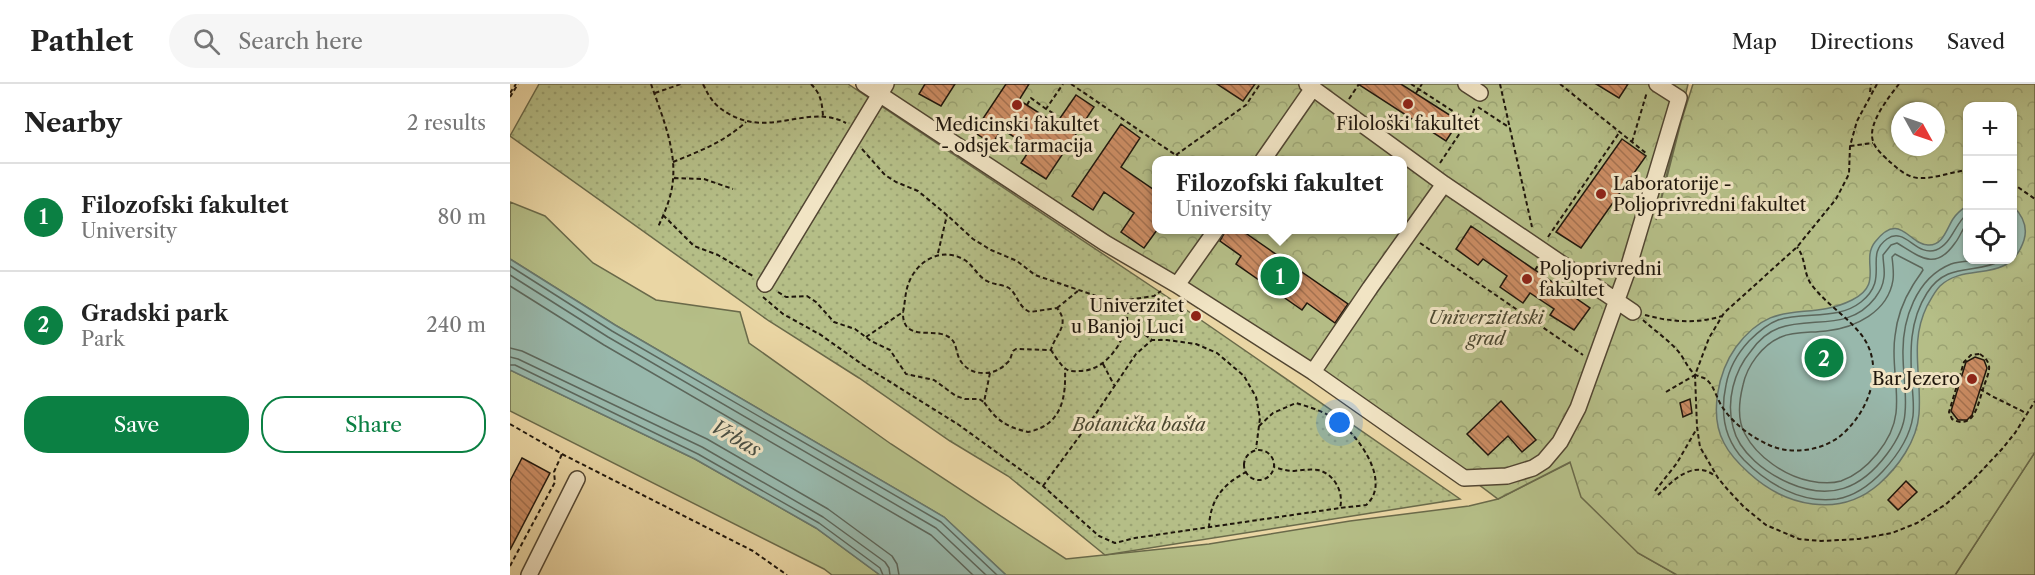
<!DOCTYPE html>
<html lang="en">
<head>
<meta charset="utf-8">
<style>
  :root { --surface:#fff; --page:#f6f6f6; --text:#222; --muted:#767676; --line:#e0e0e0; --accent:#0b8043 }
  body { margin:0; font-family:"Libre Caslon Text",serif; background:var(--page); color:var(--text) }
  .controls { position:absolute; right:18px; top:18px; display:grid; overflow:hidden; border-radius:12px; box-shadow:0 2px 4px #0004 }
  .controls button { width:54px; height:54px; display:grid; place-items:center; padding:0; border:0; border-bottom:2px solid var(--line); background:var(--surface); color:var(--text); font:30px sans-serif }
  .compass { position:absolute; left:1381px; top:18px; width:54px; height:54px; border-radius:50%; background:var(--surface); box-shadow:0 2px 4px #0004; rotate:130deg }
  .you { position:absolute; left:830px; top:339px; width:21px; height:21px; margin:-15px; border:4px solid #fff; border-radius:50%; background:#1a73e8; box-shadow:0 0 0 9px #1a73e833 }
  .badge { display:grid; place-items:center; width:39px; height:39px; border-radius:50%; background:var(--accent); color:#fff; font-size:20px; font-weight:700 }
  .pin { position:absolute; translate:-50% -50%; border:3px solid #fff; box-shadow:0 2px 6px #0006 }
  .popup { position:absolute; left:642px; top:72px; width:255px; height:78px; box-sizing:border-box; display:grid; place-content:center; border-radius:12px; background:var(--surface); filter:drop-shadow(0 2px 4px #0005); font-size:20px; white-space:nowrap; color:var(--muted) }
  .popup b { font-size:22px; color:var(--text) }
  .popup::after { content:''; position:absolute; left:50%; top:100%; margin-left:-12px; border:12px solid transparent; border-top-color:var(--surface) }
  .list { margin:0; padding:0; list-style:none }
  h2 { display:flex; justify-content:space-between; align-items:center; height:78px; margin:0; padding:0 24px; font-size:26px }
  h2 small { font-size:20px; font-weight:400; color:var(--muted) }
  .list li { display:grid; grid-template-columns:39px 1fr auto; gap:18px; align-items:center; box-sizing:border-box; height:108px; padding:0 24px; border-top:2px solid var(--line) }
  .list b { display:block; font-size:22px; white-space:nowrap }
  .list p { margin:0; font-size:20px; white-space:nowrap; color:var(--muted) }
  .list em { font-size:20px; font-style:normal; color:var(--muted) }
  .actions { display:flex; gap:12px; padding:18px 24px }
  .actions a { flex:1; padding:14px 0; border:2px solid var(--accent); border-radius:24px; text-align:center; font-size:21px; color:var(--accent) }
  .actions .main { background:var(--accent); color:#fff }
  .icon { flex:none; width:33px; height:33px; fill:none; stroke:currentColor; stroke-width:2; stroke-linecap:round; stroke-linejoin:round }
  .map { position:relative; flex:none; width:1525px; height:491px; overflow:hidden }
  header { display:flex; align-items:center; gap:36px; box-sizing:border-box; height:84px; padding:0 30px; background:var(--surface); border-bottom:2px solid var(--line) }
  header strong { font-size:28px }
  nav { display:flex; gap:33px; margin-inline-start:auto; font-size:21px }
  .search { width:420px; height:54px; background:var(--page); display:flex; align-items:center; gap:15px; box-sizing:border-box; padding:0 21px; border-radius:33px; color:var(--muted); font-size:22px }
  main { display:flex }
  aside { flex:1; background:var(--surface) }
  .map>svg:first-child { display:block }
</style>
</head>
<body>
<header>
<strong>Pathlet</strong>
<div class="search"><svg class="icon" aria-label="search" viewBox="0 0 24 24"><circle cx="10" cy="10" r="6"/><path d="M15 15l6 6"/></svg>Search here</div>
<nav><a>Map</a><a>Directions</a><a>Saved</a></nav>
</header>
<main>
<aside>
<h2>Nearby<small>2 results</small></h2>
<ul class="list">
<li><span class="badge">1</span><div><b>Filozofski fakultet</b><p>University</p></div><em>80 m</em></li>
<li><span class="badge">2</span><div><b>Gradski park</b><p>Park</p></div><em>240 m</em></li>
</ul>
<div class="actions"><a class="main">Save</a><a>Share</a></div>
</aside>
<div class="map">
<svg width="1525" height="491" viewBox="0 0 1525 491">
  <defs>
    <pattern id="park-crowns" width="20" height="18" patternUnits="userSpaceOnUse" patternTransform="scale(1.5)"><rect width="20" height="18" fill="#b5be87"/><path d="M2 6a3 3 0 1 1 6 0M12 15a3 3 0 1 1 6 0" fill="none" stroke="#9ba373"/></pattern>
    <pattern id="garden-dots" width="8" height="8" patternUnits="userSpaceOnUse" patternTransform="scale(1.5)"><rect width="8" height="8" fill="#b5be87"/><path d="M2 2h.1M6 6h.1" fill="none" stroke="#9ba373" stroke-width="1.8" stroke-linecap="round"/></pattern>
    <pattern id="building-back-hatch" width="6" height="6" patternUnits="userSpaceOnUse" patternTransform="scale(1.5)"><rect width="6" height="6" fill="#cc8d64"/><path d="M-1 5l2 2M0 0l6 6M5-1l2 2" fill="none" stroke="#a57251"/></pattern>
  </defs>
  <rect width="100%" height="100%" fill="#ead6a4"/>
  <filter id="stains"><feTurbulence type="fractalNoise" baseFrequency=".00333" numOctaves="4"/><feColorMatrix values="0 0 0 0 .2 0 0 0 0 .09 0 0 0 0 .02 0 0 0 .5 -.17"/></filter>
  <radialGradient id="worn" r=".72"><stop offset=".6" stop-color="#630" stop-opacity="0"/><stop offset="1" stop-color="#630" stop-opacity=".3"/></radialGradient>
  <path fill="#b5be87" stroke="#6a6a4a" stroke-width="1.5" d="M0,118L35,132L83,179L146,216L230,228L239,259L381,360L556,475L699,460L840,437L959,422L988,415L1061,378L1128,469L1167,491H496L434,433L105,241L0,175Z
    M0,286L185,375L306,444L370,491H322L314,485L0,327Z
    M1525,368V491H1445Z"/>
  <path fill="url(#park-crowns)" stroke="#6a6a4a" stroke-width="1.5" fill-rule="evenodd" d="M366,0H1178L1146,136L1171,38L1183,0H1525V368L1445,491H1167L1128,469L1071,413L1060,378L988,415L892,343ZM1458,22H1502V176H1458ZM1390,27H1426V63H1390ZM647,76H893V146H647Z"/>
  <path fill="url(#garden-dots)" stroke="#6a6a4a" stroke-width="1.5" d="M29,0H338L659,214L950,415L595,471L498,392L440,357L349,294L259,237L0,52Z"/>
  <path fill="#98b8ac" stroke="#68776c" stroke-width="1.5" d="M1457,122L1458,176H1502L1503,122C1512,131 1518,143 1514,156C1499,202 1456,177 1430,202C1425,207 1421,215 1417,222C1399,259 1412,291 1409,330C1407,357 1388,383 1369,400C1329,435 1275,422 1239,389C1229,380 1220,371 1214,359C1199,331 1208,288 1226,263C1265,211 1296,239 1342,216C1375,200 1350,177 1365,158C1390,126 1399,161 1418,161C1433,162 1437,144 1443,135C1447,129 1452,125 1457,122Z
    M0,175L105,241L434,433L496,491H370L306,444L185,375L0,286Z"/>
  <g fill="none" stroke-linecap="round" stroke-linejoin="round">
    <path stroke="#5c675c" stroke-width="1.5" d="M1458,129C1445,139 1442,160 1426,166C1406,173 1395,142 1377,155C1353,172 1381,194 1351,218C1327,237 1295,227 1268,236C1257,240 1247,249 1239,257C1227,270 1219,284 1216,301C1210,329 1214,355 1234,376C1258,400 1291,420 1327,415C1345,412 1360,401 1373,387C1387,372 1400,353 1403,332C1404,322 1403,311 1402,301C1400,268 1399,237 1417,209C1437,177 1466,191 1493,176
      M1458,138C1452,145 1450,153 1445,159C1425,188 1409,172 1387,159L1381,161L1373,171C1373,178 1375,186 1374,193C1373,202 1370,207 1365,214C1339,248 1302,232 1269,244C1258,248 1248,257 1241,267C1224,287 1216,317 1223,343C1229,369 1256,389 1279,399C1320,417 1351,405 1377,370C1386,358 1394,345 1395,329C1397,310 1393,290 1393,271C1392,236 1406,194 1441,180C1449,177 1459,177 1467,176
      M1385,170L1412,184L1413,186C1410,191 1406,196 1403,201C1393,217 1387,233 1385,252C1381,278 1389,303 1386,329C1383,356 1357,388 1331,397C1321,400 1310,399 1300,397C1275,392 1247,373 1235,350C1227,336 1229,317 1233,301C1237,282 1252,261 1271,253C1284,247 1302,249 1316,247C1345,244 1378,228 1383,196C1384,189 1383,181 1382,173Z
      M0,182L102,247L431,438L487,491
      M0,191L98,253L426,444L476,491
      M0,202L94,261L421,451L463,491
      M0,264L12,267L197,355L318,425L382,472L387,480L389,491
      M0,273L8,275L192,363L313,433L375,478L379,484L380,491
      M0,281H5L188,370L309,439L370,484L373,491"/>
  </g>
  <path fill="url(#building-back-hatch)" stroke="#1f160c" stroke-width="1.5" d="M415,0H445L431,22L409,10Z
    M496,0H519L509,16L546,40L566,11L584,23L536,95L511,79L521,64L492,45L482,60L464,48Z
    M707,0H745L733,17Z
    M848,0H891L949,37L936,57Z
    M1086,0H1118L1109,14Z
    M611,40L630,54L611,83L647,108V146L634,164L611,148L624,129L594,108L583,126L562,112Z
    M1112,55L1136,72L1071,164L1046,148Z
    M961,142L1080,224L1064,246L1040,231L1044,225L1020,209L1013,219L990,203L997,192L973,175L968,181L946,165Z
    M716,146H731L838,220L825,239L797,219L792,226L726,180L731,172L710,157Z
    M1465,273L1474,276L1477,284L1462,331L1457,336H1448L1441,327L1456,278Z
    M1180,315L1182,329L1173,333L1170,319Z
    M991,317L1026,356L1012,368L998,352L978,371L957,350Z
    M12,374L40,389L0,466V397Z
    M1396,397L1407,408L1388,426L1378,416Z"/>
  <g fill="none" stroke-linecap="round" stroke-linejoin="round">
    <defs>
      <path id="minor" d="M354,0L595,159L667,201L803,288L954,394L997,392L1023,384L1034,377L1050,358L1068,324L1117,188L1169,14L1147,0
        M797,0L934,100L1123,228
        M956,0L970,9
        M753,76L803,4
        M255,200L376,0
        M667,201L706,146
        M803,288L860,204L934,100
        M19,491L67,395"/>
    </defs>
    <use href="#minor" stroke="#524632" stroke-width="18"/>
    <path stroke="#1f160c" stroke-width="2" stroke-dasharray="4.5 3" stroke-linecap="butt" d="M141,0C151,29 166,64 163,95C162,112 155,128 148,143
      M193,0C200,15 205,22 219,30C261,54 299,19 336,39
      M301,0C311,10 312,19 313,32
      M561,0L673,76
      M901,0L958,37
      M990,0L1022,143
      M1050,0L1137,70
      M1367,0L1347,37L1340,62L1339,90L1326,115L1287,163L1214,229L1199,254L1185,291L1187,343L1190,363L1208,394L1218,406L1234,423L1256,441L1289,455L1311,457L1349,455L1382,449L1407,439L1436,420L1462,397L1492,365L1505,349L1525,317
      M1389,0C1379,13 1357,40 1363,57C1365,65 1374,72 1380,78C1388,85 1397,93 1408,94C1425,95 1440,88 1458,86
      M1360,8L1361,0
      M0,9L6,0
      M145,9L171,0
      M906,9L912,0
      M0,13L8,0
      M839,15L849,0
      M517,21L521,14L536,25
      M968,23L1000,44
      M538,35L543,29L536,25L553,0
      M1122,58L1137,8
      M1340,62L1363,59
      M352,65L375,91L386,98L408,107L437,131L463,155L481,166L507,177L525,191L595,215L617,216L644,212L651,207
      M666,71L736,21L750,0
      M163,78C190,67 214,58 236,38
      M930,79L962,31L965,23
      M164,94L194,95L223,105
      M1502,99L1525,115
      M153,131L184,162L208,171L243,192
      M1038,153L1109,49
      M910,159L1073,271
      M428,169L437,131
      M1025,186L1029,180
      M268,208L276,213L297,212L306,218L324,238L345,245L361,257L380,266L396,290L424,296L446,312L455,315H469L474,318
      M253,213L273,230L311,251L353,281L449,341L533,402L589,452L605,459L625,454L830,424
      M547,224L569,206
      M1135,231C1161,238 1187,240 1212,232
      M1133,236C1144,246 1157,255 1167,266C1174,273 1178,286 1186,291C1191,294 1195,293 1198,297C1204,303 1207,314 1211,321C1222,339 1241,353 1259,361C1281,371 1310,367 1329,353C1359,329 1377,282 1350,249C1335,231 1315,219 1301,200C1293,188 1296,174 1287,163
      M617,237L642,256H657L686,260L707,269L734,292L746,313L750,334L746,365
      M356,253L393,228C395,220 395,209 398,201C406,177 430,163 453,175C463,180 467,192 477,197C484,201 492,200 499,204C508,211 508,223 520,228L547,224C561,241 545,250 541,266L506,265L503,267C501,271 501,276 497,279C485,292 463,293 452,279C444,269 449,258 437,252C422,244 392,258 393,228
      M541,266C545,272 550,281 556,285C560,288 565,287 570,287C595,287 615,259 617,235C618,229 617,222 617,216
      M1470,270C1474,273 1478,276 1479,282C1480,288 1475,298 1473,305C1468,320 1464,347 1442,335L1439,328L1454,278L1461,271Z
      M593,280L604,301
      M480,289L474,318C486,336 496,343 518,348C552,341 556,314 555,285
      M1470,305C1485,315 1502,321 1517,330
      M1156,308L1185,291
      M0,340L52,370L243,467L277,491
      M749,342L763,329L786,319C799,323 813,327 825,335C847,349 883,398 856,421L830,424C834,409 825,390 808,386C800,385 792,386 784,387C777,387 771,385 764,383
      M734 381a15 15 0 1 1 30 0a15 15 0 1 1-30 0Z
      M533,402L585,331L626,270L642,256
      M1145,407L1167,379L1186,346
      M1148,411C1163,396 1184,375 1205,392
      M699,444C700,416 712,401 736,388
      M0,482L45,398L44,388L52,370"/>
    <use href="#minor" stroke="#f1e4c4" stroke-width="15"/>
  </g>
  <g fill="#8f2418" stroke="#f1e4c4" stroke-width="2">
    <circle cx="898" cy="20" r="6"/>
    <circle cx="507" cy="21" r="6"/>
    <circle cx="1091" cy="110" r="6"/>
    <circle cx="1017" cy="195" r="6"/>
    <circle cx="686" cy="232" r="6"/>
    <circle cx="1462" cy="295" r="6"/>
  </g>
  <g text-anchor="middle" dominant-baseline="central" stroke-width="6" stroke-linejoin="round" paint-order="stroke">
    <g font-size="18" fill="#1f160c" stroke="#f1e4c4">
      <text x="898" y="40">Filološki fakultet</text>
      <text x="507" y="41">Medicinski fakultet<tspan x="507" dy="21">- odsjek farmacija</tspan></text>
      <text x="1103" y="100" text-anchor="start">Laboratorije -<tspan x="1103" dy="21">Poljoprivredni fakultet</tspan></text>
      <text x="1029" y="185" text-anchor="start">Poljoprivredni<tspan x="1029" dy="21">fakultet</tspan></text>
      <text x="674" y="222" text-anchor="end">Univerzitet<tspan x="674" dy="21">u Banjoj Luci</tspan></text>
      <text x="1450" y="295" text-anchor="end">Bar Jezero</text>
    </g>
    <g font-size="18" font-style="italic" fill="#4c4831" stroke="#f1e4c4">
      <text x="976" y="234">Univerzitetski<tspan x="976" dy="21">grad</tspan></text>
      <text x="629" y="341">Botanička bašta</text>
    </g>
    <g font-size="20" font-style="italic" fill="#494f44" stroke="#f1e4c4">
      <text transform="translate(226 354) rotate(30)">Vrbas</text>
    </g>
  </g>
  <rect width="100%" height="100%" filter="url(#stains)"/>
  <rect width="100%" height="100%" fill="url(#worn)"/>
</svg>
<div class="controls">
<button>+</button>
<button>−</button>
<button><svg class="icon" aria-label="locate" viewBox="0 0 24 24"><circle cx="12" cy="12" r="6"/><path d="M12 2v4M12 18v4M2 12h4M18 12h4"/></svg></button>
</div>
<svg class="compass" viewBox="-18 -18 36 36"><path d="M0-13l5 13h-10z" fill="#e53935"/><path d="M0 13l5-13h-10z" fill="#767676"/></svg>
<div class="you"></div>
<div class="pin badge" style="left:770px;top:192px">1</div>
<div class="popup"><b>Filozofski fakultet</b>University</div>
<div class="pin badge" style="left:1314px;top:274px">2</div>
</div>
</main>
</body>
</html>
